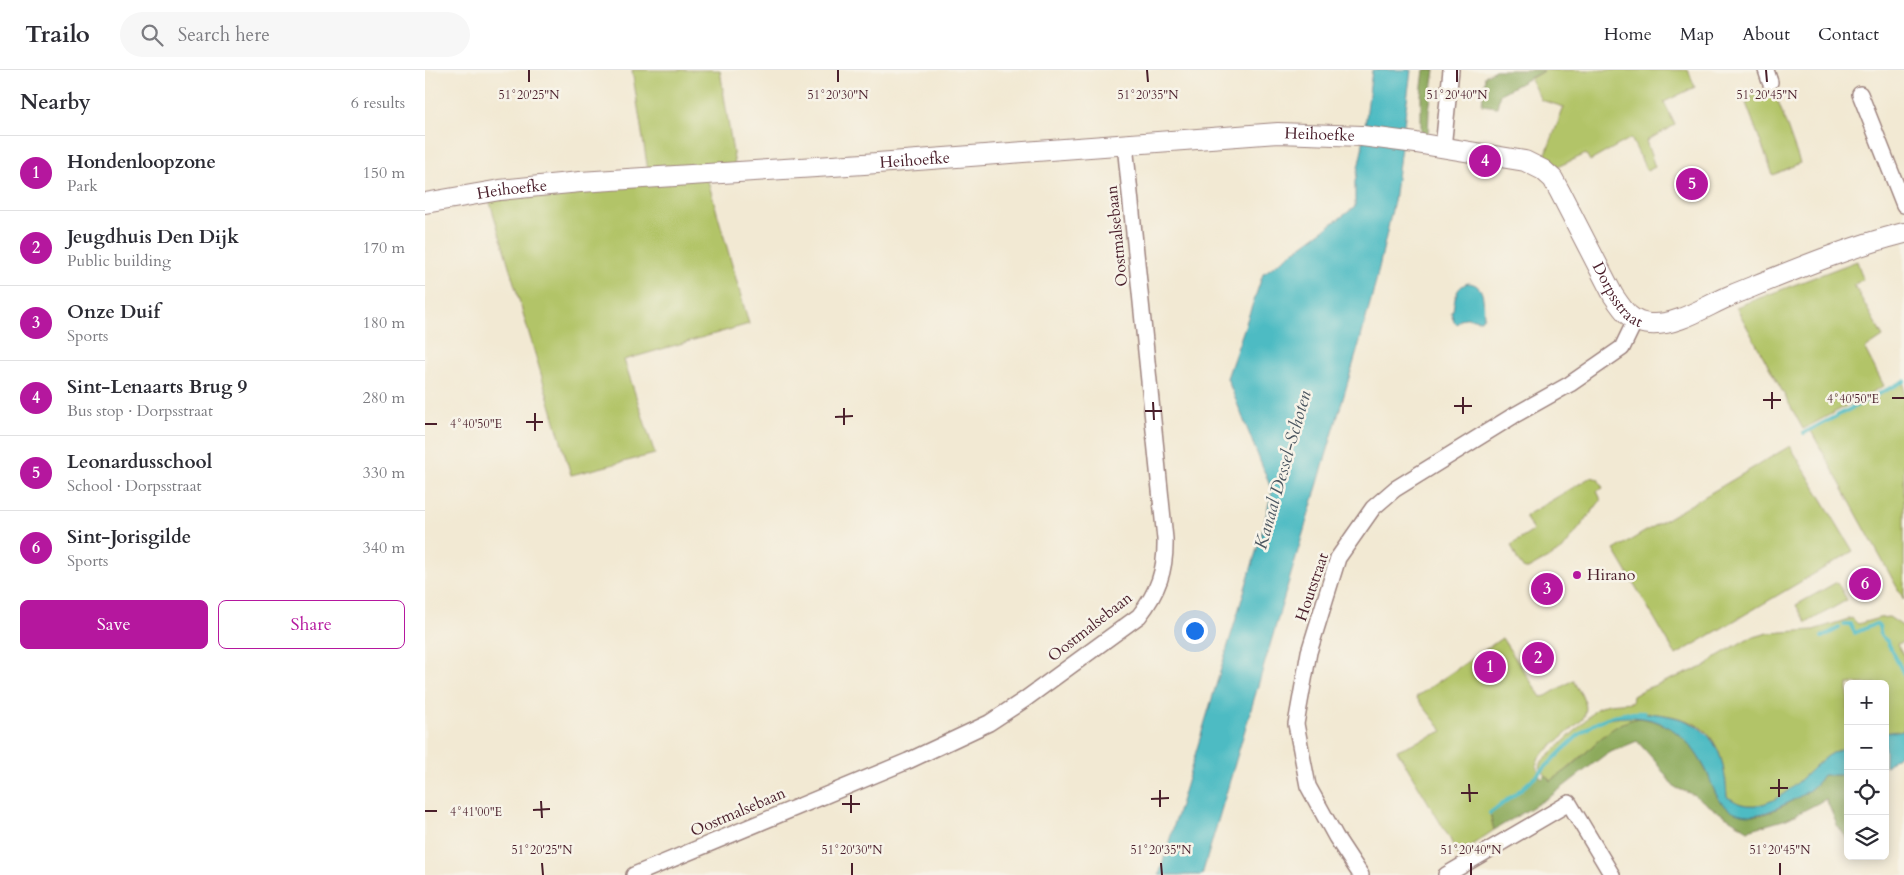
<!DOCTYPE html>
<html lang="en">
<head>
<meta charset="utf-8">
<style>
  :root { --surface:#fff; --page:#f7f7f7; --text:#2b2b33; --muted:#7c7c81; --line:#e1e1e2; --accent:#b5179e }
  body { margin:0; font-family:Cardo,serif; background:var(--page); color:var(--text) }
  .controls { position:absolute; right:15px; bottom:15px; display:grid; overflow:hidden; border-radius:8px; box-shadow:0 2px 12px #0003 }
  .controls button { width:45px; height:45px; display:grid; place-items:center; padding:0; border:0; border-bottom:1px solid var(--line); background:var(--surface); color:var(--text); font:25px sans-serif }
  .you { position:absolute; left:769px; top:560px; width:18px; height:18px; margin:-12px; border:4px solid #fff; border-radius:50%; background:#1a73e8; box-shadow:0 0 0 8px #1a73e833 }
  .badge { display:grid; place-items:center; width:32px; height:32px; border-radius:50%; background:var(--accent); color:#fff; font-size:16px; font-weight:700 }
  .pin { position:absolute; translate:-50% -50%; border:2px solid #fff; box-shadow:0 1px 5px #0006 }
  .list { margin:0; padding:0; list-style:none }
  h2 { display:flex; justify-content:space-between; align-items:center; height:65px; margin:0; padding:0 20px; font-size:21px }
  h2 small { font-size:16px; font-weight:400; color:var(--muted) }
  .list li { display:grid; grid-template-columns:32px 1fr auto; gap:15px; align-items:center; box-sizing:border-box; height:75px; padding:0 20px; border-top:1px solid var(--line) }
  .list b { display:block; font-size:19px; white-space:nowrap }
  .list p { margin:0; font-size:16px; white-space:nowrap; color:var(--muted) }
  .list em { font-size:16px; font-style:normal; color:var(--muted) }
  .actions { display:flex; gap:10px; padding:15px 20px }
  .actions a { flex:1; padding:11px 0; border:1px solid var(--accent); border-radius:8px; text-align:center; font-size:18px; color:var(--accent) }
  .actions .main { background:var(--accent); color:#fff }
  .icon { flex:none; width:28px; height:28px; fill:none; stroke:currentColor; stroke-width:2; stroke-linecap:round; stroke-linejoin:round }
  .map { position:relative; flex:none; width:1479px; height:805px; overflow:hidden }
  header { display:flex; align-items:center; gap:30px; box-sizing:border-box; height:70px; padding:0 25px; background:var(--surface); border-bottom:1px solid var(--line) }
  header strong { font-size:24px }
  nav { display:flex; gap:28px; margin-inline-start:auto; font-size:18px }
  .search { width:350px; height:45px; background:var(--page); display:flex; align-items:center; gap:12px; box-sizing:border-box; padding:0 18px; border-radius:28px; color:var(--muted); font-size:19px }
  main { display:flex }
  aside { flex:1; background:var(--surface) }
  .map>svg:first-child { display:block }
</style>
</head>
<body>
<header>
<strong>Trailo</strong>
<div class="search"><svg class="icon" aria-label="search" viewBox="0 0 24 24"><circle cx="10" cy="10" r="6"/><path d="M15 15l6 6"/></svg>Search here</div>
<nav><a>Home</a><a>Map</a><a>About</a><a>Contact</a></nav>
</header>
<main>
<aside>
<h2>Nearby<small>6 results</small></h2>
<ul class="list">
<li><span class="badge">1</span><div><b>Hondenloopzone</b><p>Park</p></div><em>150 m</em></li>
<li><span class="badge">2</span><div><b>Jeugdhuis Den Dijk</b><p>Public building</p></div><em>170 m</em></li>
<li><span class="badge">3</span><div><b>Onze Duif</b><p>Sports</p></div><em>180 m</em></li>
<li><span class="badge">4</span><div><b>Sint-Lenaarts Brug 9</b><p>Bus stop · Dorpsstraat</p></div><em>280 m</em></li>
<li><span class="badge">5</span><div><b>Leonardusschool</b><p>School · Dorpsstraat</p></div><em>330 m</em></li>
<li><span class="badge">6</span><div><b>Sint-Jorisgilde</b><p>Sports</p></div><em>340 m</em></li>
</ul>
<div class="actions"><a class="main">Save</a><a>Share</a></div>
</aside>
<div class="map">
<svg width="1479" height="805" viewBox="0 0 1479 805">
  <rect width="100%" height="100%" fill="#f7f3e8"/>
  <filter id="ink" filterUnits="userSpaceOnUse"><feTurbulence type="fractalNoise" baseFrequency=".02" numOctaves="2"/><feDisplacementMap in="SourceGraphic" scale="10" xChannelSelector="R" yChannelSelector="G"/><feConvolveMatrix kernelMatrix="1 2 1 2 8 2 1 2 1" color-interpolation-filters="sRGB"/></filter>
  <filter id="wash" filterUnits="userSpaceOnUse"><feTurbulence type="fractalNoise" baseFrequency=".0096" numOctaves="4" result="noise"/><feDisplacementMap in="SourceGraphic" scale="20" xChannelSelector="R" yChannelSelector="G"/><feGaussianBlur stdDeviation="1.12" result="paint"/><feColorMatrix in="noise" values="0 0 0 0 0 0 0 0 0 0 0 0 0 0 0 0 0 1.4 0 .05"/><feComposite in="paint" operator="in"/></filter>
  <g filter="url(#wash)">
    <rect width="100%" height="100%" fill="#f2e9d3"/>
    <path fill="#b2c468" stroke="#7e724a" d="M207,0H295L311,102L281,104L324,254L199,290L230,384L146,405L62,122L224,107Z
      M1120,0H1263L1270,17L1239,32L1250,55L1221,71L1230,97L1222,101L1206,68L1165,91L1161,84L1132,97L1120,86L1139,37L1116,30L1105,9Z
      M1348,17L1375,93L1348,105L1321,33L1327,29L1326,26Z
      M1432,191L1438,209L1429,215L1458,267L1440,279L1459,316L1378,359L1311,237Z
      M1479,311V530L1385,359Z
      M1365,376L1428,481L1251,585L1189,480Z
      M1166,407L1173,409L1178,418L1172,421L1176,430L1137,480L1103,499H1099L1093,491L1086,475L1108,461L1100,446Z
      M1412,512L1422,530L1381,553L1371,535Z
      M1464,547L1479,557V572L1472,574L1479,587V660L1460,663V614H1423V675C1416,679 1408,682 1402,686C1377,705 1352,743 1316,734C1312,733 1307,729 1302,727C1300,705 1298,681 1283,664C1265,642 1208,639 1183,648L1202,646L1215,648C1187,652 1168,677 1147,695C1141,701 1133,706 1125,712L1115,697L1117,691L1151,660L1171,639L1183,634L1207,632L1208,626L1220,619L1283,595L1291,587L1322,569L1343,563L1388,560L1427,548L1433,554L1454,548Z
      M1077,568L1116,627L1121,626L1148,610C1155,625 1167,634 1157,650L1114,687L1111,696L1114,700L1113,704L1065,743L1069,760L1032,785L1025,769L972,680L1018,661L991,627Z"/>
    <path fill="#8daa5c" stroke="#6c6444" d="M999,0H1010L1004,40L1003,67L996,68V25Z
      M1070,0H1120L1075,24L1072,37L1057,35L1060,6Z
      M1215,648C1251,653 1269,675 1284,707C1288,715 1291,729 1298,734C1301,737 1306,738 1309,739C1331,749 1338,746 1359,735C1375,726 1389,720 1398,705H1423V721L1418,723L1423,737V770L1412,755L1401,729L1362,749L1323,760L1292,741L1269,725L1249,717L1230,691L1212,671L1181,684L1126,726L1069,760L1065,743L1113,704L1117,709L1121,705L1125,711C1133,706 1141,701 1148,695C1169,676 1186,652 1215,648Z"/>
    <path fill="#4dbbc3" stroke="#4c6d77" d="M947,0H986L969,131L951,211L935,271L777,805H734L837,462L847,421L802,308L838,204L930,137V112L937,80Z
      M1043,213C1061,214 1058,233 1059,246L1056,250C1048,250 1044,246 1036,249L1032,254L1029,252L1026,242L1028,240C1030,229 1030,217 1043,213Z
      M1210,642C1249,645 1285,649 1297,692C1300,703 1301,715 1302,727C1307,729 1312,733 1316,734C1352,743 1377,705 1402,686C1408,682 1416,679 1423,675V705H1398C1388,721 1372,728 1356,736C1337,746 1316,750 1299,735C1289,726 1286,709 1280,698C1257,655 1225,640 1178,650L1193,644Z
      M1479,660V680L1460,697V663Z"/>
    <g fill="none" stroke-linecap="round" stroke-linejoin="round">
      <path stroke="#4dbbc3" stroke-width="4" d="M1379,363L1479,311
        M1419,554H1425L1430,563L1450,554L1454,556L1456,566L1462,571L1479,604
        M1397,567L1414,558
        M1065,743C1080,732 1096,720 1110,707C1145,676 1166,639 1219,643"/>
    </g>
  </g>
  <g filter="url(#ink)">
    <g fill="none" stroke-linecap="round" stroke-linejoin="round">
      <defs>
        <path id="minor" d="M1341,0L1345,12
          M1435,24L1479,135
          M1018,78L1026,0
          M209,805L483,691L564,653L599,630L714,546C733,522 741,500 740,469L700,74
          M936,805L911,767L883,716L871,654L884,582L913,488L948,438L970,419L1088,346L1145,314L1197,278L1210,251
          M1021,805L1144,733L1187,805"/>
        <g id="tertiary">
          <path id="s1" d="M0,133L75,120L155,112L439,94L853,63L937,66L991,73L1100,91L1118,100L1128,109L1135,122L1188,225C1198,240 1206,253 1225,254C1253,256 1282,235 1307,225C1364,202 1420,178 1479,163"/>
        </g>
      </defs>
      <use href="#minor" stroke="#9e847f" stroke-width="18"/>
      <use href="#tertiary" stroke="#9e847f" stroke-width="22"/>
      <use href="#minor" stroke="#fff" stroke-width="15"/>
      <use href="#tertiary" stroke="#fff" stroke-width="20"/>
    </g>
  </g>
  <path fill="none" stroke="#4a1f2b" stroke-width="2" d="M104,0V12M413,0V12M722,0L723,12M1032,0V12M1341,0L1342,12M1347,322V339M1038,327V344M1467,328H1479M1338,330H1356M728,332L729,350M1029,336H1047M419,338V355M720,341H737M110,343V361M410,347L428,346M101,352H118M0,354H12M1354,709V727M1044,714L1045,732M1345,718H1363M735,720V737M1036,723H1053M426,725V743M726,729L744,728M116,731L117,748M417,734H435M108,740L125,739M0,741H12M117,793L118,805M427,793V805M736,793L737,805M1046,793V805M1355,793V805"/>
  <circle fill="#b5179e" stroke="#f7f3e8" stroke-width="2" cx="1152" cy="505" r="5"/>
  <g text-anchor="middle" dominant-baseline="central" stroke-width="5" stroke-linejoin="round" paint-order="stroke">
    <g font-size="16" fill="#4a1f2b" stroke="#f7f3e8">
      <text stroke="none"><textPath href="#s1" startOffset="898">Heihoefke</textPath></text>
      <text stroke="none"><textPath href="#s1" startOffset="492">Heihoefke</textPath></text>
      <text stroke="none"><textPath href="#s1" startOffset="88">Heihoefke</textPath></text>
      <text transform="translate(692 166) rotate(-96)">Oostmalsebaan</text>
      <text stroke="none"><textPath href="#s1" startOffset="1272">Dorpsstraat</textPath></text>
      <text transform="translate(887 517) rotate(-71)">Houtstraat</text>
      <text transform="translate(665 557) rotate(-38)">Oostmalsebaan</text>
      <text transform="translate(313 742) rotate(-23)">Oostmalsebaan</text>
    </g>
    <g font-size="16" fill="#4a1f2b" stroke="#f7f3e8" text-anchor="start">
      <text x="1162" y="505">Hirano</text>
    </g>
    <g font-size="18" font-style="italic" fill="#4b5660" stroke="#f7f3e8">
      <text transform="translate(858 400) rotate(-74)">Kanaal Dessel-Schoten</text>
    </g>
  </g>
  <g font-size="12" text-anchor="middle" fill="#4a1f2b" stroke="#f7f3e8" stroke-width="5" stroke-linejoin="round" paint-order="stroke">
    <text x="104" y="29">51°20'25"N</text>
    <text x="413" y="29">51°20'30"N</text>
    <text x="723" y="29">51°20'35"N</text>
    <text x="1032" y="29">51°20'40"N</text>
    <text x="1342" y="29">51°20'45"N</text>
    <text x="1428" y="333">4°40'50"E</text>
    <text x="51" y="358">4°40'50"E</text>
    <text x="51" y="746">4°41'00"E</text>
    <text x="117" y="784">51°20'25"N</text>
    <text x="427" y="784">51°20'30"N</text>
    <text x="736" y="784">51°20'35"N</text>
    <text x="1046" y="784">51°20'40"N</text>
    <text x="1355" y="784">51°20'45"N</text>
  </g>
</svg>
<div class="controls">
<button>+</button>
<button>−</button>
<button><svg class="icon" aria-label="locate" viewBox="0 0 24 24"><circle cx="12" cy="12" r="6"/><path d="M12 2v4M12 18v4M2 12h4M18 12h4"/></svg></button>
<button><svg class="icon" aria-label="layers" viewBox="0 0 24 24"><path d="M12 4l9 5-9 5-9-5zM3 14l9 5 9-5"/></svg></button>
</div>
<div class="you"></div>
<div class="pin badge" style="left:1065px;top:597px">1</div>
<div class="pin badge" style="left:1113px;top:588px">2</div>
<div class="pin badge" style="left:1122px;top:519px">3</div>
<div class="pin badge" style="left:1060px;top:91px">4</div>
<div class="pin badge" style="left:1267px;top:114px">5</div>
<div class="pin badge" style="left:1440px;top:514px">6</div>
</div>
</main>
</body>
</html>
